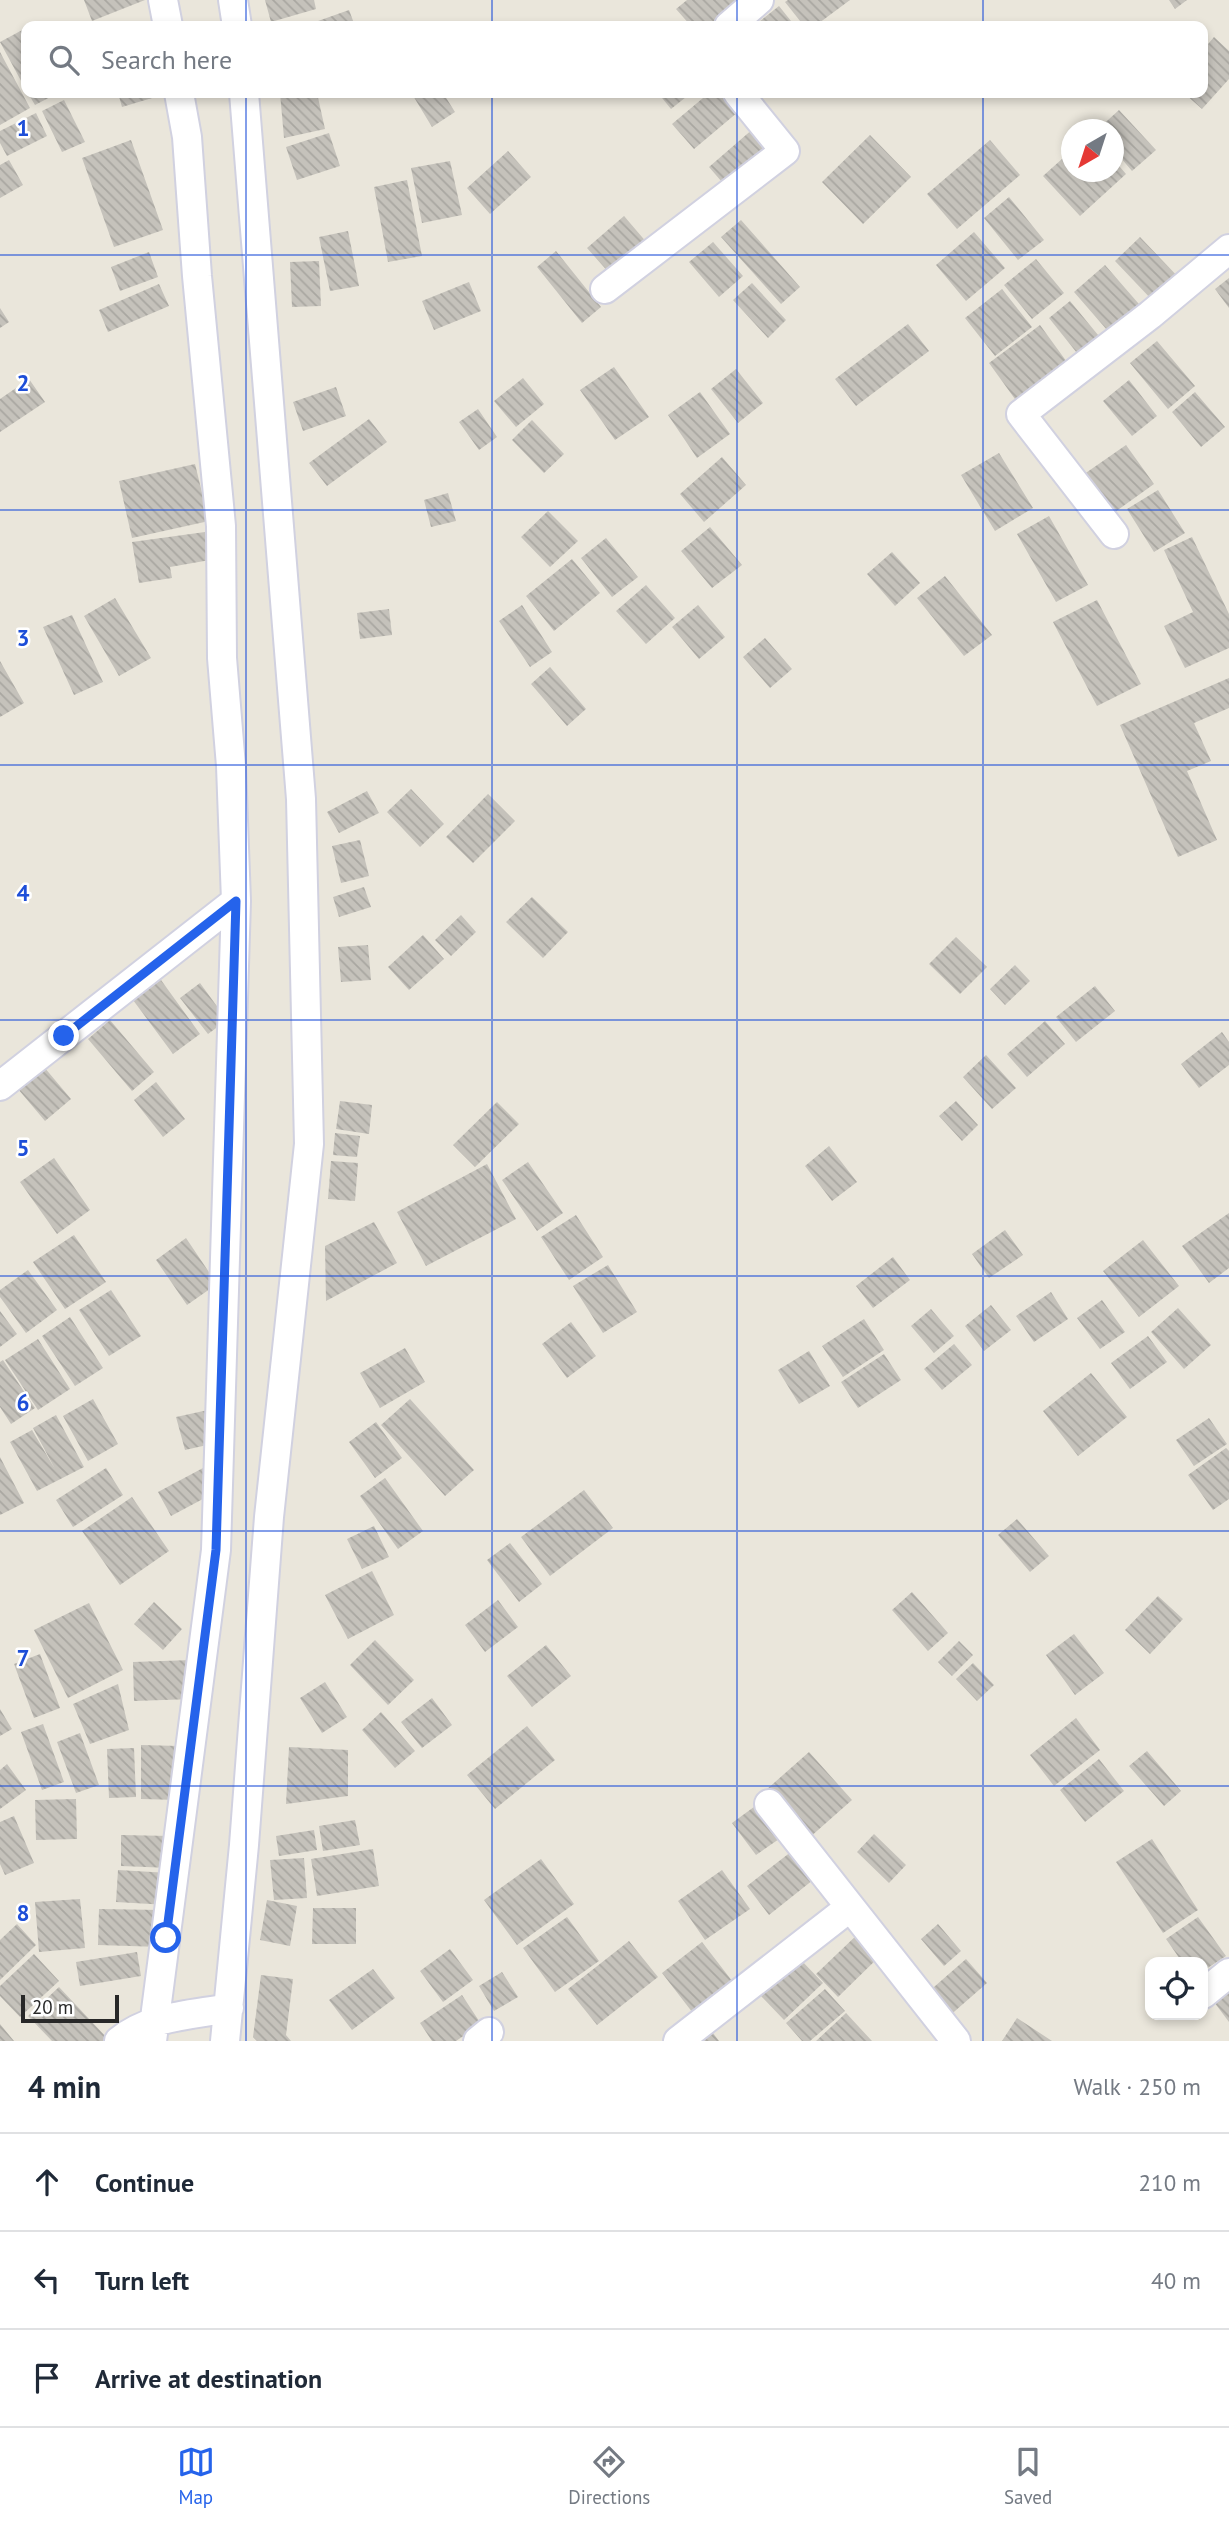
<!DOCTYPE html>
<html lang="en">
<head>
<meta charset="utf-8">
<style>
  :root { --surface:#fff; --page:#f6f6f7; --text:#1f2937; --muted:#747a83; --line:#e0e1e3; --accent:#2563eb }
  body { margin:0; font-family:"PT Sans",sans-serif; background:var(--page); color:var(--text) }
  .controls { position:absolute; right:21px; bottom:21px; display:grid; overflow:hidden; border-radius:14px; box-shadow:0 4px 10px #0003 }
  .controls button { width:63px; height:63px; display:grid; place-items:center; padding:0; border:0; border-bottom:2px solid var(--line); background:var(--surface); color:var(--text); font:35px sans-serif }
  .compass { position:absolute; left:1061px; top:119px; width:63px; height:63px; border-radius:50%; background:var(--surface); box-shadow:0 4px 10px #0003; rotate:219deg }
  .scale { position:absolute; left:21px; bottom:18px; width:98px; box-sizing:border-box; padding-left:7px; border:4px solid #282828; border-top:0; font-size:19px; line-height:24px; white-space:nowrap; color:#282828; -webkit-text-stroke:5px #fff; paint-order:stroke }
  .stop { position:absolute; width:21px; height:21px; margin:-16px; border:5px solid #2563eb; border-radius:50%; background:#fff }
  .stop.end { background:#2563eb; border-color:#fff; box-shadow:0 2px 7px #0008 }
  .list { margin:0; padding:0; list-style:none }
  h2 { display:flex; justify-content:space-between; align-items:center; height:91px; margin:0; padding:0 28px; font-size:30px }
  h2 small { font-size:23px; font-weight:400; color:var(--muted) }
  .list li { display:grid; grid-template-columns:46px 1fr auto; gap:21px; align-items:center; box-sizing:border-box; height:98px; padding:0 28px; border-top:2px solid var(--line) }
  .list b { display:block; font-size:26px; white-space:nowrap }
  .list em { font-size:23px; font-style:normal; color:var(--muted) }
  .icon { flex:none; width:38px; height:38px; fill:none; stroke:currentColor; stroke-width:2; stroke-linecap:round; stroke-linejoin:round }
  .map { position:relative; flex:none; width:1229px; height:2041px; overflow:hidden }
  .search { position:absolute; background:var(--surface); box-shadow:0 4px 10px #0003; left:21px; right:21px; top:21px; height:77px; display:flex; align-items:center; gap:18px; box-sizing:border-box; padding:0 24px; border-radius:14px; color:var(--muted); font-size:26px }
  .sheet { height:385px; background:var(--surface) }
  nav { display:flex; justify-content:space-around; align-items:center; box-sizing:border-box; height:98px; border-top:2px solid var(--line); background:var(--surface); font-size:19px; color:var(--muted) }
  nav a { display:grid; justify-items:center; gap:4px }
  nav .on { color:var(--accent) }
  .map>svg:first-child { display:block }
</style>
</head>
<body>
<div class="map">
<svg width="1229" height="2041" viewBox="0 0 1229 2041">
  <defs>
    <pattern id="building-back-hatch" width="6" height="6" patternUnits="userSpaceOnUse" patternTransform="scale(1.75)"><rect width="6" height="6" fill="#c5c2bb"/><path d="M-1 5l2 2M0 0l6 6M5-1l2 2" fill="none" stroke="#a9a7a1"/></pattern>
  </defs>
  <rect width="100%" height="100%" fill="#eae6db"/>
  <path fill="url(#building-back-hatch)" d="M84,0H145L92,21Z
    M265,0H314L316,9L271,22Z
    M687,0H741L710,26H691L676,9Z
    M788,0H850L815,26H804L785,2Z
    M1169,0H1187L1175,9Z
    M779,6L795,26H754Z
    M349,10L355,26H304Z
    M26,28V90L0,42Z
    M1214,37L1229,51V79L1202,109L1184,93H1203V50Z
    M0,52L30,108L0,125Z
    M28,93H58L35,105Z
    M118,93H162V95L122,107Z
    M280,93H317L325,129L284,138Z
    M415,93H443L455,112L432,127L412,94Z
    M658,93H691L671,109Z
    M709,93H721L738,112L694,149L672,124Z
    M64,100L85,142L62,152L42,111Z
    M1119,110L1156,150L1132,171L1114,150V130H1097Z
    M36,113L47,136L7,156L0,143V131Z
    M754,128L773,150L728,189L709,167Z
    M329,133L340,166L297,180L286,147Z
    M870,135L911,177L863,224L822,182Z
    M131,140L163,230L114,247L82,158Z
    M990,140L1020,175L957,229L927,194Z
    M1072,150V172H1114V160L1126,174L1080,216L1043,176Z
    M508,151L531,177L490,214L467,188Z
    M9,160L23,185L0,198V165Z
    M450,161L462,215L422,223L411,168Z
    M407,180L422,256L388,262L374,187Z
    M1009,197L1044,240L1018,260L984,218Z
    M624,216L648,244L611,275L587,248Z
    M741,220L800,287L781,304L721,237Z
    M348,231L359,286L330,291L319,237Z
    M974,232L1005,268L966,301L936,265Z
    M1140,237L1180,279L1155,303L1115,261Z
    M713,242L743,276L719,297L689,262Z
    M556,251L601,307L582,323L537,267Z
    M149,252L158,277L120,291L111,267Z
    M1036,259L1064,293L1032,319L1004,285Z
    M319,261L321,306L292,307L290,262Z
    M1105,265L1145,311L1114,338L1074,292Z
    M1229,278V308L1215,289Z
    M469,282L481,311L434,330L422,301Z
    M752,283L786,320L768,338L733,300Z
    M159,284L169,306L108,332L99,310Z
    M1002,289L1032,327L995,356L965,318Z
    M1070,301L1103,341L1081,358L1049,318Z
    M0,308L9,322L0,328Z
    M908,324L929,351L856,406L835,379Z
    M1040,325L1072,369L1020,406L989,363Z
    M1157,341L1195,386L1168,409L1130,363Z
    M614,367L649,417L615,440L580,390Z
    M736,369L763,403L738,423L711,389Z
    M523,378L544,404L516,427L494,401Z
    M29,379L45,402L0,432V399Z
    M1129,380L1157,416L1132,436L1103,401Z
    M336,387L346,416L303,431L293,402Z
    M700,392L730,434L697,458L668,415Z
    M1195,392L1225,427L1201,447L1172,412Z
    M478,409L497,437L479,450L459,422Z
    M369,419L387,442L327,486L309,463Z
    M532,420L564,454L544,473L512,440Z
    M1126,445L1154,484L1108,517L1080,477Z
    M999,453L1033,508L995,531L961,475Z
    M722,457L746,485L704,522L680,494Z
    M195,464L209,521L132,538L119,481Z
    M1158,490L1185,533L1154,552L1127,509Z
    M448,493L456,521L431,527L424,500Z
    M548,511L578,541L550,567L521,537Z
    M1049,516L1088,585L1056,602L1017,534Z
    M710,527L742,565L712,588L681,551Z
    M205,532L210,560L170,567L172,578L139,583L132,542Z
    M1192,537L1229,614V648L1185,668L1164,626L1193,612L1164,550Z
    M606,538L638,577L612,597L581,558Z
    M892,552L920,583L895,606L867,574Z
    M572,559L600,593L554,631L526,596Z
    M945,576L992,635L964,656L917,598Z
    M646,585L675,618L646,644L616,611Z
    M115,598L151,658L119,676L84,616Z
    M1097,600L1141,684L1097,706L1053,622Z
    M522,605L552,652L530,667L499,621Z
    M698,605L725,637L699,659L672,627Z
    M389,609L392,635L360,639L357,613Z
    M72,615L103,682L74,695L43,627Z
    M765,638L792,669L770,688L743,657Z
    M0,661L24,703L0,717Z
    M550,667L586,709L567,726L531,684Z
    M1229,678V708L1194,723L1211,761L1187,771L1217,840L1178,857L1120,725Z
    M411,789L444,824L420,847L387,812Z
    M367,791L379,813L339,833L327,812Z
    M488,794L515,821L473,863L446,837Z
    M360,840L369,876L341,883L332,846Z
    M364,887L371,907L339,917L333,897Z
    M532,897L568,932L543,958L506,922Z
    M461,915L476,932L451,956L435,940Z
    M423,935L444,959L409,990L388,967Z
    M956,937L987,967L960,994L929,964Z
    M368,945L371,980L341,982L338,947Z
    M1015,965L1030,981L1005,1005L990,989Z
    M161,980L200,1034L173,1054L133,1000Z
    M200,983L227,1020L208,1034L180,998Z
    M1095,986L1115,1011L1076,1042L1056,1017Z
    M110,1020L154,1072L132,1091L88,1039Z
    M1045,1021L1065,1044L1027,1077L1007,1054Z
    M1222,1032L1229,1042V1065L1199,1088L1181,1064Z
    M986,1055L1016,1088L992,1109L963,1077Z
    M44,1067L71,1099L45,1121L18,1089Z
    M156,1082L185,1119L163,1137L134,1100Z
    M340,1101L372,1105L369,1134L336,1129Z
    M956,1101L978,1125L962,1141L939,1116Z
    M497,1102L519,1124L475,1167L453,1145Z
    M335,1133L360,1136L357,1157L333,1155Z
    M829,1146L857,1182L832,1201L805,1166Z
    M54,1158L90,1210L57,1234L20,1182Z
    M331,1161L358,1163L355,1201L328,1199Z
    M528,1162L563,1213L537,1231L502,1180Z
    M487,1164L516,1219L426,1266L397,1212Z
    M1229,1213V1268L1209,1283L1182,1246Z
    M576,1215L603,1257L569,1280L541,1237Z
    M374,1222L397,1263L326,1301L325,1246Z
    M1005,1230L1023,1255L989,1278L972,1254Z
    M74,1235L106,1282L65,1309L33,1262Z
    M186,1238L217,1284L187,1305L156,1260Z
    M1143,1240L1179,1286L1139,1317L1103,1271Z
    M893,1257L910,1280L873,1308L856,1286Z
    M608,1265L637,1312L603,1333L573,1286Z
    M28,1270L57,1310L26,1333L0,1297V1290Z
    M111,1290L141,1336L109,1356L79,1310Z
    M1051,1292L1068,1319L1034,1342L1016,1316Z
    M1102,1300L1125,1332L1100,1349L1077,1318Z
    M991,1305L1011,1330L984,1351L965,1326Z
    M1178,1308L1211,1345L1184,1369L1151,1332Z
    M931,1309L954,1336L934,1353L911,1326Z
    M0,1311L17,1334L0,1347Z
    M70,1317L103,1368L75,1386L42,1336Z
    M864,1319L884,1350L843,1377L822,1346Z
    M571,1322L596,1356L567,1378L542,1344Z
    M1148,1336L1167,1362L1130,1389L1111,1363Z
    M38,1339L70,1389L38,1410L5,1360Z
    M954,1344L972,1365L942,1390L924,1369Z
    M405,1348L425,1382L380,1408L360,1373Z
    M809,1351L830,1386L799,1404L778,1370Z
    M884,1354L901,1380L858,1408L841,1382Z
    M3,1360L35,1408L11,1424L0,1407V1362Z
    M1091,1373L1127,1417L1078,1456L1043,1411Z
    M93,1399L118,1444L88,1461L63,1416Z
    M410,1399L474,1470L445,1496L381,1425Z
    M208,1410L216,1443L185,1450L176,1417Z
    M56,1415L84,1467L37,1491L10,1442L32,1430L55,1469L33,1428Z
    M1209,1418L1227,1444L1194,1466L1176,1440Z
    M376,1422L402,1458L375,1478L349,1442Z
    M1226,1448L1229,1451V1499L1213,1510L1188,1475Z
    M0,1457L24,1503L0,1515Z
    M106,1468L123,1495L73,1527L56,1500Z
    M203,1468L216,1492L171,1516L158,1492Z
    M385,1478L423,1531L398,1549L360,1496Z
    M584,1490L613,1528L550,1576L521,1537Z
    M132,1497L169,1551L120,1585L82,1531Z
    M1017,1519L1049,1556L1030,1572L998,1535Z
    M374,1526L389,1557L362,1569L347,1539Z
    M510,1543L542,1584L519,1602L487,1560Z
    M372,1571L394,1615L348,1639L325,1595Z
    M912,1592L948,1633L928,1651L892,1610Z
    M1158,1596L1183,1619L1150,1654L1125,1630Z
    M498,1600L518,1627L485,1652L465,1625Z
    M154,1602L182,1629L163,1650L134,1624Z
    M89,1603L123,1670L68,1698L34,1630Z
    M1074,1634L1104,1673L1075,1695L1046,1655Z
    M375,1640L414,1680L388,1705L350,1665Z
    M959,1641L973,1655L952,1676L938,1662Z
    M546,1645L571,1676L532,1707L507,1676Z
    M40,1654L60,1708L34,1718L14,1664Z
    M192,1660L193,1699L134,1701L133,1662Z
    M973,1663L994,1685L977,1701L956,1679Z
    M325,1682L347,1717L322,1733L300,1698Z
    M118,1684L129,1730L90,1744L73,1704Z
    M432,1698L452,1725L422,1748L401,1722Z
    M0,1709L12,1729L0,1736Z
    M381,1712L415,1751L395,1768L362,1730Z
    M1076,1718L1100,1750L1054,1786L1030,1755Z
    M43,1724L64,1782L42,1790L21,1732Z
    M527,1726L555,1760L495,1809L467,1775Z
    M80,1733L99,1785L76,1793L57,1742Z
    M141,1745L179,1746V1800L141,1799Z
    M289,1747L348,1750V1796L286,1804Z
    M134,1748L136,1797L109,1798L107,1749Z
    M1147,1751L1181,1791L1164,1806L1129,1766Z
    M809,1752L852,1800L809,1838L766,1790Z
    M1099,1759L1124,1791L1085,1822L1060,1790Z
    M7,1764L26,1790L0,1809V1770Z
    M76,1799L77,1839L36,1840L35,1800Z
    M758,1804L782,1837L756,1855L732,1823Z
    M14,1816L34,1863L5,1875L0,1864V1822Z
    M355,1820L360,1845L323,1851L319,1826Z
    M314,1830L317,1850L279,1856L276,1836Z
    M874,1834L906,1865L889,1883L857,1852Z
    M121,1835L171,1836L170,1868L121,1866Z
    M1152,1839L1198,1910L1163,1933L1116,1862Z
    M796,1848L818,1876L769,1915L747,1886Z
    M373,1849L379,1886L317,1896L311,1859Z
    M304,1858L307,1898L274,1900L270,1860Z
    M541,1859L574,1904L517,1945L484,1900Z
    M118,1870L169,1873L168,1905L116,1902Z
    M722,1870L750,1909L705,1940L678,1901Z
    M80,1899L85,1948L39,1952L35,1902Z
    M267,1900L297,1906L290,1946L260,1940Z
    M313,1908H356V1944H312Z
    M99,1909L161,1910V1947L98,1945Z
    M567,1917L599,1961L555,1992L523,1948Z
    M1198,1917L1226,1956L1203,1971V1962H1182L1166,1939Z
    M17,1924L36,1945L0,1980V1940Z
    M938,1924L961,1951L944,1966L921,1939Z
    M860,1932L882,1954L838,1997L816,1974Z
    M629,1941L658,1977L597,2025L568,1989Z
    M702,1942L736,1986L696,2017L662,1973Z
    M450,1949L473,1980L443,2002L420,1971Z
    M137,1952L141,1976L80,1986L76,1962Z
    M34,1954L59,1981L20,2017L0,1996V1986Z
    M800,1959L823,1983L784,2020L761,1996Z
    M966,1959L987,1983L947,2018L926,1994Z
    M373,1969L395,1998L352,2030L329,2000Z
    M502,1972L518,1997L494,2011L479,1986Z
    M261,1975L293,1979L286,2035L291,2041H257L253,2037Z
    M59,1987L108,2039L106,2041H52L28,2016Z
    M825,1989L845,2011L810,2041H802L786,2023Z
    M1229,1992V2022L1214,2002Z
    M462,1995L481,2024L456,2041H432L420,2023Z
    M846,2013L872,2041H816Z
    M1017,2018L1052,2041H1002Z
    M0,2024L14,2041H0Z
    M713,2033L719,2041H703Z"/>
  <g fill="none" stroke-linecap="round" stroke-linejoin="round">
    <defs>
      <path id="minor" d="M163,0L168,26
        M233,0L237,26
        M729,26L759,0
        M605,289L785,151L738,93
        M1114,534L1021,414L1150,315L1229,249
        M0,1086L236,901
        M769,1804L956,2041
        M1203,1994L1229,1973
        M119,2041C149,2016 192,2015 229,2008
        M152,2041L216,1550L236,901L231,766L222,658L221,526L197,276L187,137L179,93
        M225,2041L244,1845L269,1517L309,1144L301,799L244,93
        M478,2041L489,2032
        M678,2041L849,1908"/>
    </defs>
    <use href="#minor" stroke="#d1d1e0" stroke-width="32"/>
    <use href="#minor" stroke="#fff" stroke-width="28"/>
  </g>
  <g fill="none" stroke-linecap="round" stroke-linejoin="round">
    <path stroke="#2563eb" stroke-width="9" d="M64,1036L236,901L216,1550L166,1938"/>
  </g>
  <path fill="none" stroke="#1d4ed8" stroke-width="2" stroke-opacity="0.55" d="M246,0V26M492,0V26M737,0V26M983,0V26M246,93V2041M492,93V2041M737,93V2041M983,93V2041M0,255H1229M0,510H1229M0,765H1229M0,1020H1229M0,1276H1229M0,1531H1229M0,1786H1229"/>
  <g font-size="23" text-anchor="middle" font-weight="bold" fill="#1d4ed8" stroke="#fff" stroke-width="5" stroke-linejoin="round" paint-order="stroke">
    <text x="23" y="136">1</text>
    <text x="23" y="391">2</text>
    <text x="23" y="646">3</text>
    <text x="23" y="901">4</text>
    <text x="23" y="1156">5</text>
    <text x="23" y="1411">6</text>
    <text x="23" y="1666">7</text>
    <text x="23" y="1921">8</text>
  </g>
</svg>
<div class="controls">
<button><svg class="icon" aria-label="locate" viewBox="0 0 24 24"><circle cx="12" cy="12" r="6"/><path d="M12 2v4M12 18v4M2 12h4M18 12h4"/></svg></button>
</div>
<svg class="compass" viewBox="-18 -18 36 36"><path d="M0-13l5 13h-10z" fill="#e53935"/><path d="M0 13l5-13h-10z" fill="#747a83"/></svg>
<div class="scale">20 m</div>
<div class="stop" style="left:166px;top:1938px"></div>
<div class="stop end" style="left:64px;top:1036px"></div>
<div class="search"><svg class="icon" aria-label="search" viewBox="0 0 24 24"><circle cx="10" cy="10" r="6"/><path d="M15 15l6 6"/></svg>Search here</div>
</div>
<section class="sheet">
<h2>4 min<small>Walk · 250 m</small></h2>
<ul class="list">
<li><svg class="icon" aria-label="ahead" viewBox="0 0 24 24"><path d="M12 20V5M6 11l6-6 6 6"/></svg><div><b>Continue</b></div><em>210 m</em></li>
<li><svg class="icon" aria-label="left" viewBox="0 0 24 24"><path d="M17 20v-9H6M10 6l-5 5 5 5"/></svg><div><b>Turn left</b></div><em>40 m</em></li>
<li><svg class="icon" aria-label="arrive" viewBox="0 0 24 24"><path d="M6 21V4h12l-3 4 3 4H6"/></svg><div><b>Arrive at destination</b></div></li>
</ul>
</section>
<nav>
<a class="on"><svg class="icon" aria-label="map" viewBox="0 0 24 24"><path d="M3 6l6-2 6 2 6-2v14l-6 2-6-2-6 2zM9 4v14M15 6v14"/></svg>Map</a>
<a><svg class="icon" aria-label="directions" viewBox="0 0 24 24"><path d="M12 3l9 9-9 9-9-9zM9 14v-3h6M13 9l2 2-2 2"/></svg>Directions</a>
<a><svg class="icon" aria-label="saved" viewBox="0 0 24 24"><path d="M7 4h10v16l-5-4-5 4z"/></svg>Saved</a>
</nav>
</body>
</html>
